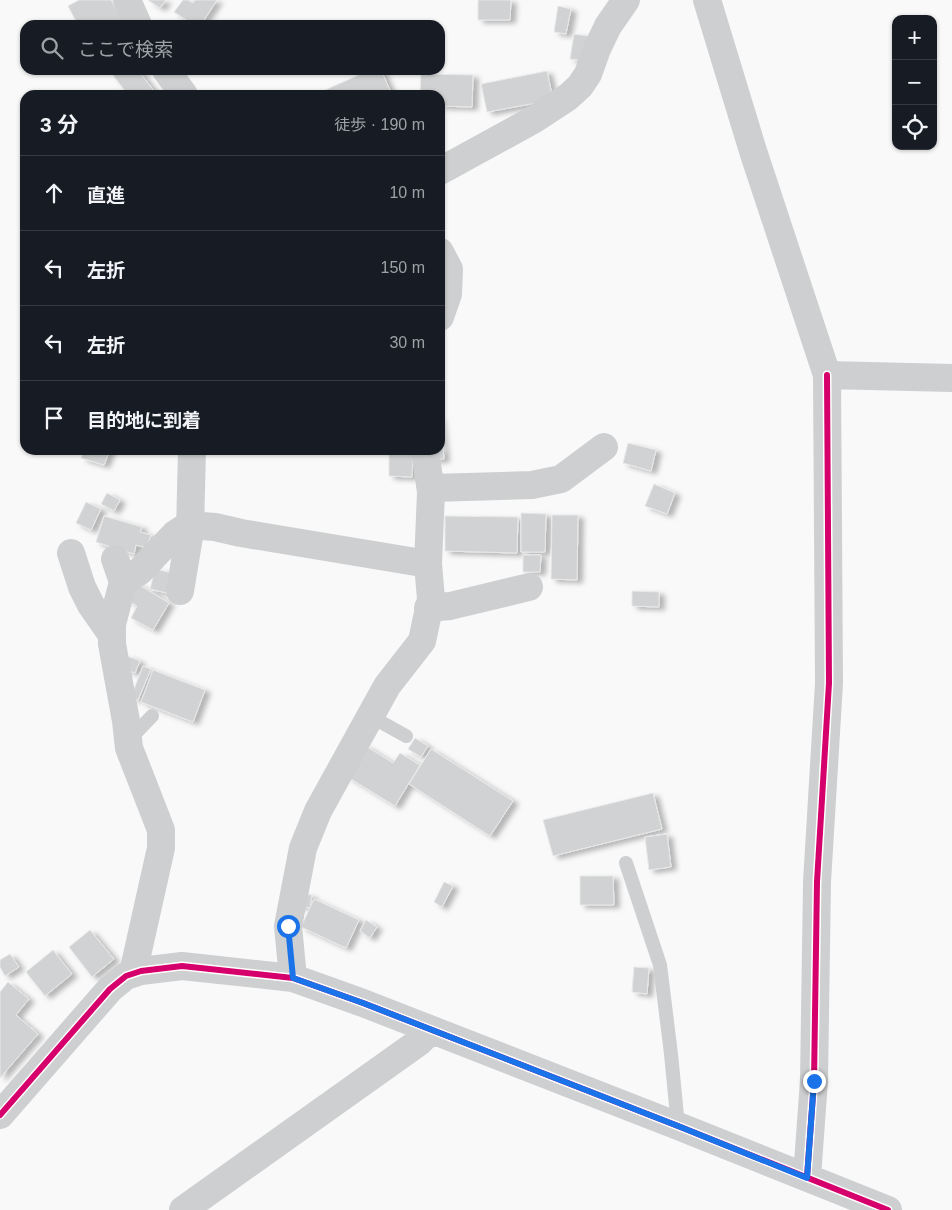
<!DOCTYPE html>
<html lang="ja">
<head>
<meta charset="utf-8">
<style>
  :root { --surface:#171b24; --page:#242831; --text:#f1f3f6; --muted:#9ea1a6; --line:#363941 }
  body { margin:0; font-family:Helvetica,"Noto Sans JP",sans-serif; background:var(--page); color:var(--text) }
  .controls { position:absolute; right:15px; top:15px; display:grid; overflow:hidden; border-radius:10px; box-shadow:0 1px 4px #0004 }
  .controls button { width:45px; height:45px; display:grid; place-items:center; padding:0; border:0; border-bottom:1px solid var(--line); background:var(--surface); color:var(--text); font:25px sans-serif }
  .stop { position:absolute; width:15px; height:15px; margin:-11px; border:4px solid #1a73e8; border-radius:50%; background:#fff }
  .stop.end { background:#1a73e8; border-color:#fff; box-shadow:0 1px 5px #0008 }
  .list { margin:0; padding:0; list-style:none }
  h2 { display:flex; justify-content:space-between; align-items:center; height:65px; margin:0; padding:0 20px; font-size:21px }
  h2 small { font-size:16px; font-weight:400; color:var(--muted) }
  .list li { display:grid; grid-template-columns:32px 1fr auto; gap:15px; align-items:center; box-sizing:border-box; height:75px; padding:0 20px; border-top:1px solid var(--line) }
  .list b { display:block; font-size:19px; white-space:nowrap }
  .list em { font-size:16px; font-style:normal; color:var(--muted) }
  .icon { flex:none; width:28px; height:28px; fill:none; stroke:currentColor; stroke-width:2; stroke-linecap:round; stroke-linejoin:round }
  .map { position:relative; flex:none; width:952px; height:1210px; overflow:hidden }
  .search { position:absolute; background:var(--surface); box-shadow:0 1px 4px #0004; left:20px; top:20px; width:425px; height:55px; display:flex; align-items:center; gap:12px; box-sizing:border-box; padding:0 18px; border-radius:15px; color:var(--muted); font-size:19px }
  .panel { position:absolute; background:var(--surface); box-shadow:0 1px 4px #0004; left:20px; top:90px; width:425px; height:365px; border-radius:15px }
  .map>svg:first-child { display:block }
</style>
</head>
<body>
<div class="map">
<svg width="952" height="1210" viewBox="0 0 952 1210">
  <defs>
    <filter id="shadow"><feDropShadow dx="5.5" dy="3" stdDeviation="2.5" flood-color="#0004"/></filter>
  </defs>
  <rect width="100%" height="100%" fill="#f9f9f9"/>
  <path fill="#d0d2d3" stroke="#e8e8e8" filter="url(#shadow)" d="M79,0H111L123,22L118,25H78L68,6Z
    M148,0H166L160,8Z
    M183,0H188L193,3L195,0H217L201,25H194L174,12Z
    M478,0H511L510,20H478Z
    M558,6L571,9L566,34L554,32Z
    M574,34L588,36L585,61L570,59Z
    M119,70H138L157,95H128L113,75Z
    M370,70H381L392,95H314Z
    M547,71L553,100L487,112L481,84Z
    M421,74L473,75L472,107L440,106V95H420Z
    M440,417L444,459L433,460L432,450H440Z
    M628,443L656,450L651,471L623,463Z
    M84,450H110L104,465L81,458Z
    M389,450L413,451L412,477L389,476Z
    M654,484L675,493L667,514L645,506Z
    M107,493L120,500L114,511L101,504Z
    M86,502L101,509L91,530L76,523Z
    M521,513L546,514L545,552H521Z
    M552,515H578L577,580L551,579Z
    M104,516L142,527L140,532L151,535L147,548L136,545L134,554L96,542Z
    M445,516L518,517L517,553L445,551Z
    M523,555H541L540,572H523Z
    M155,569L172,573L167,593L150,589Z
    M136,583L169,603L153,630L131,618L137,606L127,600Z
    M632,591L659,592V607L632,606Z
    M127,656L140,661L135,673L122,668Z
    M143,666L151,669L138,700L131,697Z
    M153,670L205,690L193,722L141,702Z
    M415,738L428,746L421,757L408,749Z
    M364,745L393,763L400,753L420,765L395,806L346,776Z
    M431,749L513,801L490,836L409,784Z
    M653,793L662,829L553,856L543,820Z
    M667,834L671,867L649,870L645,837Z
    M580,876H613L614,905H580Z
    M444,882L453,886L442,907L434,902Z
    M301,894L312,895L310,908L299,906Z
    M314,899L359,920L346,948L301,927Z
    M366,920L377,927L370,938L360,931Z
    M90,930L114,959L92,977L69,947Z
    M53,950L72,974L45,996L26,972Z
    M10,954L19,967L5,976L0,967V960Z
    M634,967L649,968L647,994L632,992Z
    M8,982L29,999L16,1015L38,1034L0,1078V992Z"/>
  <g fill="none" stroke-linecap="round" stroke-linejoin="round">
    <path stroke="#cecfd0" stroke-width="14" d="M370,716L406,736
      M128,741L152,716
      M626,863L660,965L671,1054L678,1126"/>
    <path stroke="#cecfd0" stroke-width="28" d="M127,0L138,25
      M707,0L753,151L827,375L952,378
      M166,70L184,95
      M440,171L533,120L568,97L580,86L588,74L597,49L608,26L626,0
      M440,252L449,269L448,294L440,317
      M431,488L532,485L561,479L604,447
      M71,553L82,587L91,605L112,635
      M115,559L123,582L112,624V644L126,721L129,748L161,830V848L133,973
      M123,582L140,571L175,534L189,525L215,527L241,533L428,564
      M180,591L190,531L192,450
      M428,608L450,606L529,587
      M293,978L288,926L303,848L318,811L387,686L422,641L431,599L428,564L431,492L425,450
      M0,1115L110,989L126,976L141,971L182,966L293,978L363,1003L678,1126L888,1210
      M807,1177L814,1081L817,882L829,683L827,375
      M183,1210L419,1042L431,1030"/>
    <defs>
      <path id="cycleway" d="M0,1115L110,989L126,976L141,971L182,966L293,978L363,1003L678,1126L888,1210
        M807,1177L814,1081L817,882L829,683L827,375"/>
    </defs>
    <use href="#cycleway" stroke="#fff" stroke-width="9"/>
    <use href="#cycleway" stroke="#d6006c" stroke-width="6"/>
  </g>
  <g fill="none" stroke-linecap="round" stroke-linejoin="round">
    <path stroke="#1a73e8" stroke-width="6" d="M288,926L293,978L363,1003L678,1126L807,1178L814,1081"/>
  </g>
</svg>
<div class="controls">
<button>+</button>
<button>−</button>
<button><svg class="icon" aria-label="locate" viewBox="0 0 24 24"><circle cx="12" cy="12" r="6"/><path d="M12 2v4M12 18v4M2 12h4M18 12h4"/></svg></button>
</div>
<div class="stop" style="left:288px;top:926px"></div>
<div class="stop end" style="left:814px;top:1081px"></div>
<div class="search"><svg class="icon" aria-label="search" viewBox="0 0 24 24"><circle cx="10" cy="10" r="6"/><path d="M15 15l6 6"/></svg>ここで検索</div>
<section class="panel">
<h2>3 分<small>徒歩 · 190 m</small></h2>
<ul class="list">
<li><svg class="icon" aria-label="ahead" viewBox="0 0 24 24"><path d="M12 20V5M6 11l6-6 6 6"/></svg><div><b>直進</b></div><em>10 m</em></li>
<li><svg class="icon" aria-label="left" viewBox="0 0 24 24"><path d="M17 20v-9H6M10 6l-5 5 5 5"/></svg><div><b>左折</b></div><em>150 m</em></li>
<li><svg class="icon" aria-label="left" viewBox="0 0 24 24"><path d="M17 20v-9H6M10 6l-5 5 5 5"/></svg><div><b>左折</b></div><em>30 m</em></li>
<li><svg class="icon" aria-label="arrive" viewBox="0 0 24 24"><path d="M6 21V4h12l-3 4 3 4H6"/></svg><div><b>目的地に到着</b></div></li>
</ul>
</section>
</div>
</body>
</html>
